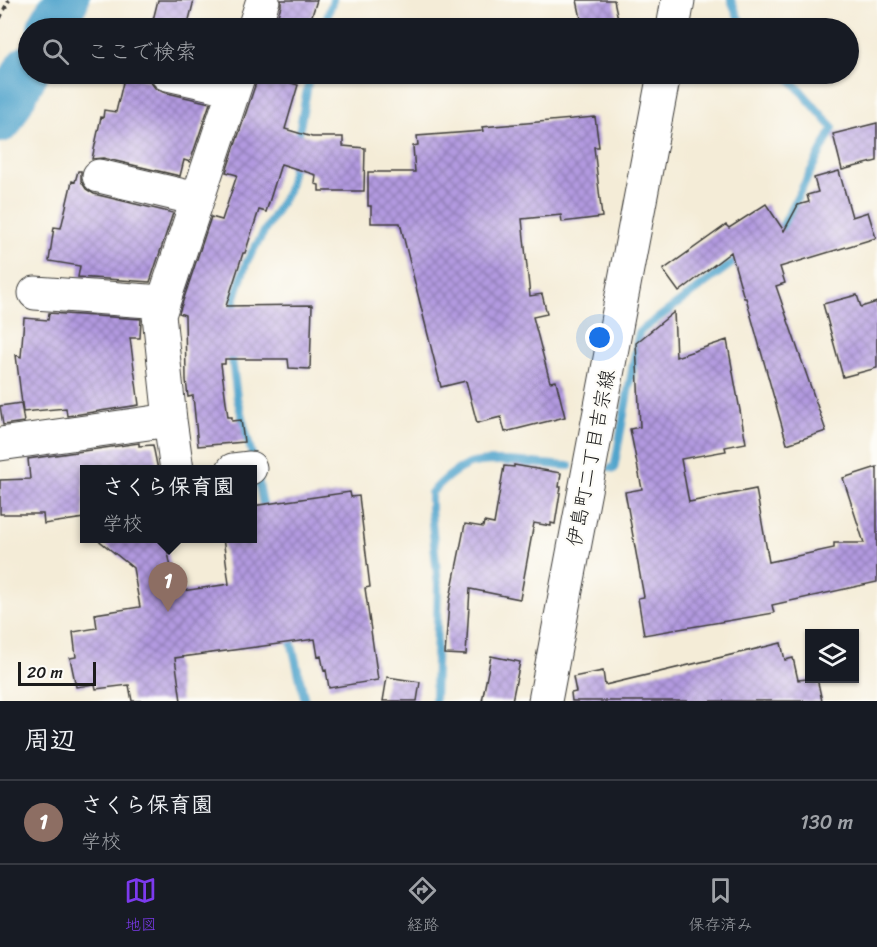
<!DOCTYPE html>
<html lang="ja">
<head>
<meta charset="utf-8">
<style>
  :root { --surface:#171b24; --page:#20242c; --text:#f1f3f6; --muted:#9ea1a6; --line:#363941; --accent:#7c3aed }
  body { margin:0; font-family:Sriracha,"Klee One",sans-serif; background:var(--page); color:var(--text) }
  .controls { position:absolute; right:18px; bottom:18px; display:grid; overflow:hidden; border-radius:0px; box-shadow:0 2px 4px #0004 }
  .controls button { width:54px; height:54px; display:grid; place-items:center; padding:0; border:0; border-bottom:2px solid var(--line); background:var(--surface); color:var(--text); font:30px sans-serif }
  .scale { position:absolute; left:18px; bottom:15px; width:78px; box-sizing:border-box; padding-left:6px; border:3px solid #1c1c1c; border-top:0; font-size:16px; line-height:21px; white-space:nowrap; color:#1c1c1c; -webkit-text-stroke:4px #fdfcf7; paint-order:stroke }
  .you { position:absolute; left:600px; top:338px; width:21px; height:21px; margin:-15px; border:4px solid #fff; border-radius:50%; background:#1a73e8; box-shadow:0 0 0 9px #1a73e833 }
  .badge { display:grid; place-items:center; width:39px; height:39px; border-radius:50%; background:var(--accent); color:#fff; font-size:20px; font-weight:700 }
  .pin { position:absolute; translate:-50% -50px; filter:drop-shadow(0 2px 3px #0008) }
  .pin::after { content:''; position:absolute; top:32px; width:21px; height:18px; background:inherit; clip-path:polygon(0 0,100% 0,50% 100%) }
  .popup { position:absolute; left:80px; top:465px; width:177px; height:78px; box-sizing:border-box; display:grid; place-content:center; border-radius:0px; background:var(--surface); filter:drop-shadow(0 2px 4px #0005); font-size:20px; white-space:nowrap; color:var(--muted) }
  .popup b { font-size:22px; color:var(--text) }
  .popup::after { content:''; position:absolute; left:50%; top:100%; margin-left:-12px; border:12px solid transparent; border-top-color:var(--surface) }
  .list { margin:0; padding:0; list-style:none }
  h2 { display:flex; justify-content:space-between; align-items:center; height:78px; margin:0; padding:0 24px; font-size:26px }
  h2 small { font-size:20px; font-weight:400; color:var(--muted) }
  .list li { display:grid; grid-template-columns:39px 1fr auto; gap:18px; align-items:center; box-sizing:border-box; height:84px; padding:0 24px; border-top:2px solid var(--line) }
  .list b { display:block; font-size:22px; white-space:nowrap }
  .list p { margin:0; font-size:20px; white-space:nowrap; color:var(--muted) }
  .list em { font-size:20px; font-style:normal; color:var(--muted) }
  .icon { flex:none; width:33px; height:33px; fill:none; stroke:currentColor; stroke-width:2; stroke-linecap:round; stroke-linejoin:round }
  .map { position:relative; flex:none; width:877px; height:701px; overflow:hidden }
  .search { position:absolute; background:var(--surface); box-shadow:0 2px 4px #0004; left:18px; right:18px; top:18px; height:66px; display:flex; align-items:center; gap:15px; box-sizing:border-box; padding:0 21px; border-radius:33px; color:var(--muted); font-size:22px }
  .sheet { height:162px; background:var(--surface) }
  nav { display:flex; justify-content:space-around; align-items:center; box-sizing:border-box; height:84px; border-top:2px solid var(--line); background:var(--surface); font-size:16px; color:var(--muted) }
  nav a { display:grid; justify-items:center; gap:3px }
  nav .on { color:var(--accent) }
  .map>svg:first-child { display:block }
</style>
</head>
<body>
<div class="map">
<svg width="877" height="701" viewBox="0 0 877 701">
  <defs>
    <pattern id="building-cross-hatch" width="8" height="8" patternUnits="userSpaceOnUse" patternTransform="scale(1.5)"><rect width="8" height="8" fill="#b29ae0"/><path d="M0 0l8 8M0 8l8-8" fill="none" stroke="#907db5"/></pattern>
  </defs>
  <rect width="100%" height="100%" fill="#fdfcf7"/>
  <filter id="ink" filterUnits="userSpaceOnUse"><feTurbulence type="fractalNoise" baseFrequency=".0167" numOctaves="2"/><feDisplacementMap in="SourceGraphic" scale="12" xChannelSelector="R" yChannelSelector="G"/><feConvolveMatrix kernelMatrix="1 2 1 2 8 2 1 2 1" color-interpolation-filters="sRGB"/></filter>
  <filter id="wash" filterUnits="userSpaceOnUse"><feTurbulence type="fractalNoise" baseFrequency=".008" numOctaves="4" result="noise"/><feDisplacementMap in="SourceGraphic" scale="24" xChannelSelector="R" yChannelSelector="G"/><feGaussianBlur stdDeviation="1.35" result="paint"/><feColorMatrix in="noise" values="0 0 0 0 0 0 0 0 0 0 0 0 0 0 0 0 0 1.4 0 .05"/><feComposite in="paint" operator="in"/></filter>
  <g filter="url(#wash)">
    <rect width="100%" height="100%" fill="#f4ecd7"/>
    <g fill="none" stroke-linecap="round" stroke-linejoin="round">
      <path stroke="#51a4cc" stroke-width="8" d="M731,0L739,19L747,28
        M323,28L333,0
        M297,143L310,74
        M774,233L782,227L833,128L786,74
        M233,315L235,297L247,261L288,191L295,158
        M231,350L237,398L254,462
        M611,468L614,469L639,332L742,256
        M257,473L265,515
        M289,632L305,701
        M435,701L438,585L431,511V493C441,482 453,471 467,465C491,456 542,465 569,466"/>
      <path stroke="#51a4cc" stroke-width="46" d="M50,28L66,0
        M0,120L28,68"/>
    </g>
    <g id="blocks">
      <path fill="url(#building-cross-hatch)" d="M158,0H194L187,28H151Z
        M281,0H317L308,28H274L281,6Z
        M577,0H614L618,19L612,20L614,28H583Z
        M125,74L150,81L155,88L163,92L210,103L190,162L184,160L180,176L103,158L92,159L101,117L103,118L104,110L116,112Z
        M257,74H268L285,79V81L298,85L285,129L312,137H343V146L365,148L364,191H319V185L315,184L316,175L281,164L266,212L259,210L245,253H243L226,306L312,305L310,369L289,368L288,359H225V364H221L228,417H232V421L241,420L244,442L198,446L193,396L188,397L186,380L185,315L179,313L211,217L222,220L237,175L226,172L257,80Z
        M595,117L599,147H594L602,217L562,222L561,215L522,219L530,296L542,294L547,314L533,317L550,382L556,381L565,417L505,432L501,417L477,423L466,381L441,387L400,223H371V206H368V172H415L413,146L418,145L417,136L483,131L482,127Z
        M877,123V161L842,170L833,134Z
        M78,171H81V181L86,189L94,194L173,213L150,282L78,277L80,266L49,261L54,227L61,228L72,181L75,182Z
        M839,171L852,217L868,212L876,238L780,267L785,283L776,286L826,431L787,444L746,298H744L731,252L679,292L663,270L726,225L729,228L766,204L784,231L798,205L809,202L807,195L818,192L814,178Z
        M857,295L861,307L877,302V368L843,377L823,304Z
        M674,312L676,357L727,340L746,443L725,447L726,451L681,459L689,502L756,489L769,562L834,548V543H864L843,478L877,467V582L772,605L774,613L644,635L638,598L644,597L625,492L642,489L630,429L640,427L636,343Z
        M49,313L141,319L140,338H130L139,405L67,416L66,408L23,412L16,355L21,357L24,318L48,320Z
        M21,403L24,422L3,425L0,406Z
        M139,443V446L153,445L158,470H84V518L44,524L43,514H0V480L30,479L28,459Z
        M514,465L561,473L559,487H561L555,524L551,523V526L534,523L520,599L470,589L466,655L445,654L449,603L465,524L483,527L484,522L494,524L504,466L514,467Z
        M350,492L351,497L359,496L370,587L365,588L378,680L329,688L326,670L324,671L321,656L318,657L315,639L175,658L181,701H132L129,685L96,689L95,684L76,687L70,658L76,657L73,632L97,628L95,614L140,607L133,568L96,538H165L176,592L229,584L223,538H252V506Z
        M781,643L785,660L793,658L798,680L817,678L822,701H572L571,693L576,692L573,677L603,671L605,685Z
        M491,656L520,662L512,701H482Z
        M387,677L420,682L417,701H383Z"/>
    </g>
  </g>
  <g filter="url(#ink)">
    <use href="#blocks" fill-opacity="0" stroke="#3c3b38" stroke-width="1.5"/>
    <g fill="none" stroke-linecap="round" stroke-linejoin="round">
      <defs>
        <path id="minor" d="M254,28L263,0
          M673,28L678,0
          M167,74L234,89
          M99,176L197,199
          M35,293L163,302
          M0,444L170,420
          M177,470L170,420L159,315L239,74
          M233,470L250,468
          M545,701L664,74"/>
      </defs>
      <use href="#minor" stroke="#3c3b38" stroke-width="35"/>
      <path stroke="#3c3b38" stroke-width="4" stroke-dasharray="4.5 4.5" stroke-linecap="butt" d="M0,18L9,0"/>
      <use href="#minor" stroke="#fff" stroke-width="33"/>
    </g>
  </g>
  <g text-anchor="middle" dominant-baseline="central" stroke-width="4.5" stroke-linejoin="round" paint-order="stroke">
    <g font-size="20" fill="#1c1c1c" stroke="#fdfcf7">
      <text transform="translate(591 458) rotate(-79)">伊島町二丁目吉宗線</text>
    </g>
  </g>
</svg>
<div class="controls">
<button><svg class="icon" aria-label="layers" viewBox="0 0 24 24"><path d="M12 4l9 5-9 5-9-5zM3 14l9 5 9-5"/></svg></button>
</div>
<div class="scale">20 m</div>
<div class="you"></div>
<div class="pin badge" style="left:168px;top:612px;background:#8d6e63">1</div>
<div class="popup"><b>さくら保育園</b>学校</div>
<div class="search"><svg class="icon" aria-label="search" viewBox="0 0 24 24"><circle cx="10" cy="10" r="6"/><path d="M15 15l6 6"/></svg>ここで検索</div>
</div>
<section class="sheet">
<h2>周辺<small></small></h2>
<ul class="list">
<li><span class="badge" style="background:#8d6e63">1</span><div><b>さくら保育園</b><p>学校</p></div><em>130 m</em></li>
</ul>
</section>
<nav>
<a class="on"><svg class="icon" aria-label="map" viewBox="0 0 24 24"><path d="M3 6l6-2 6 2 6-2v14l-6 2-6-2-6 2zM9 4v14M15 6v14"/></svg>地図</a>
<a><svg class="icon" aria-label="directions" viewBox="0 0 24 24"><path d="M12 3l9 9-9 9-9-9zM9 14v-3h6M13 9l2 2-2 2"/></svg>経路</a>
<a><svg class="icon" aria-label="saved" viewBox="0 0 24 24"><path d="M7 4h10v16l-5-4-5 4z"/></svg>保存済み</a>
</nav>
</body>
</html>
